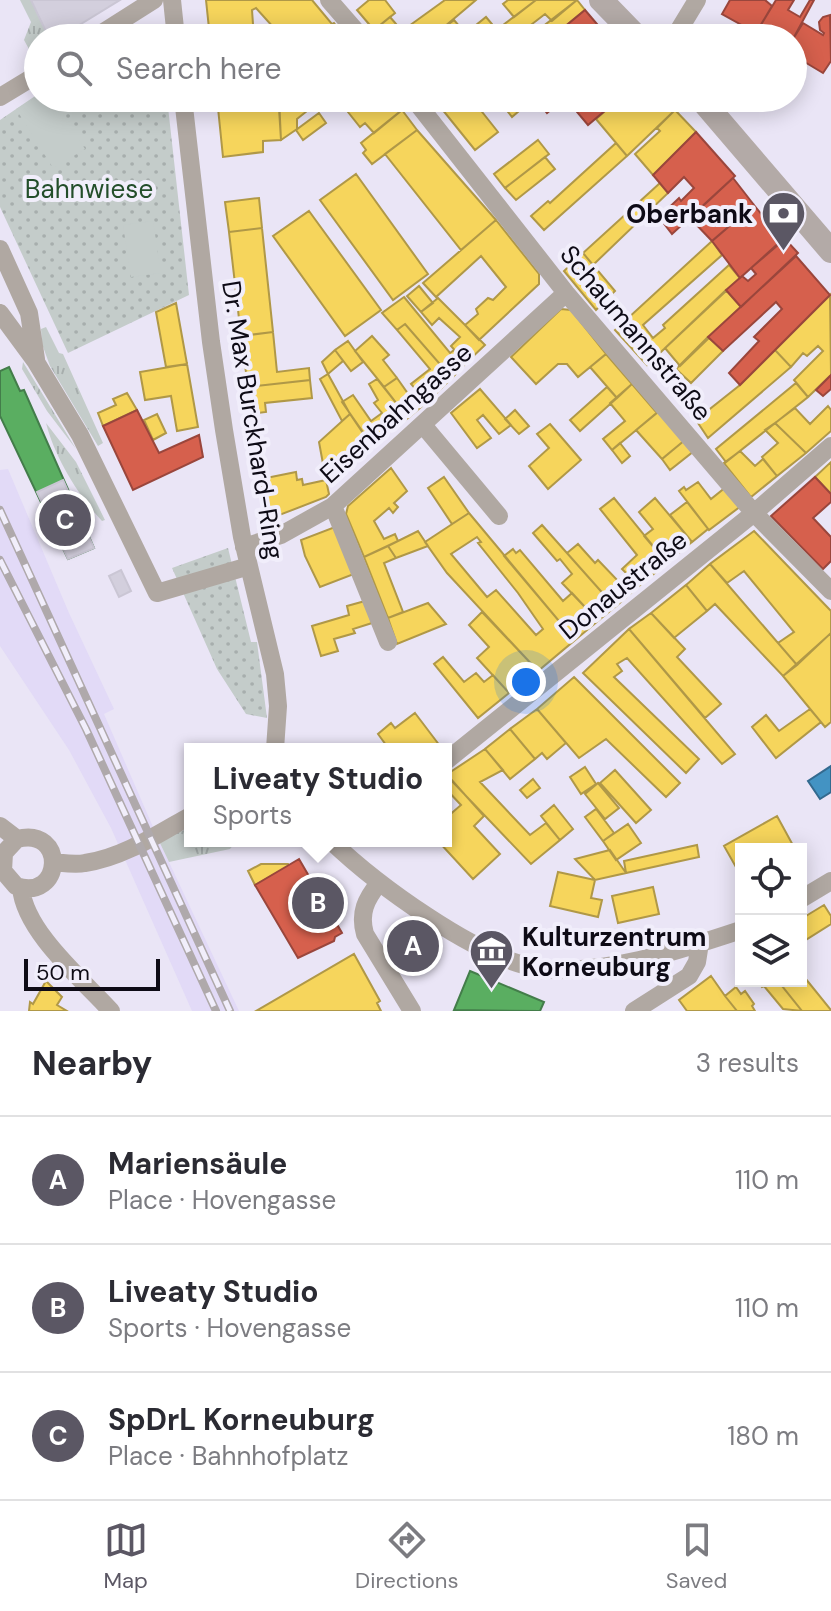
<!DOCTYPE html>
<html lang="en">
<head>
<meta charset="utf-8">
<style>
  :root { --surface:#fff; --page:#f7f7f7; --text:#2b2b33; --muted:#7c7c81; --line:#e1e1e2; --accent:#5b5764 }
  body { margin:0; font-family:"DM Sans",sans-serif; background:var(--page); color:var(--text) }
  .controls { position:absolute; right:24px; bottom:24px; display:grid; overflow:hidden; border-radius:0px; box-shadow:0 4px 20px #0003 }
  .controls button { width:72px; height:72px; display:grid; place-items:center; padding:0; border:0; border-bottom:2px solid var(--line); background:var(--surface); color:var(--text); font:40px sans-serif }
  .scale { position:absolute; left:24px; bottom:20px; width:136px; box-sizing:border-box; padding-left:8px; border:4px solid #0e0b16; border-top:0; font-size:22px; line-height:28px; white-space:nowrap; color:#0e0b16; -webkit-text-stroke:6px #f1eefb; paint-order:stroke }
  .you { position:absolute; left:526px; top:682px; width:28px; height:28px; margin:-20px; border:6px solid #fff; border-radius:50%; background:#1a73e8; box-shadow:0 0 0 12px #1a73e833 }
  .badge { display:grid; place-items:center; width:52px; height:52px; border-radius:50%; background:var(--accent); color:#fff; font-size:26px; font-weight:700 }
  .pin { position:absolute; translate:-50% -50%; border:4px solid #fff; box-shadow:0 2px 8px #0006 }
  .popup { position:absolute; left:184px; top:743px; width:268px; height:104px; box-sizing:border-box; display:grid; place-content:center; border-radius:0px; background:var(--surface); filter:drop-shadow(0 2px 6px #0005); font-size:26px; white-space:nowrap; color:var(--muted) }
  .popup b { font-size:30px; color:var(--text) }
  .popup::after { content:''; position:absolute; left:50%; top:100%; margin-left:-16px; border:16px solid transparent; border-top-color:var(--surface) }
  .list { margin:0; padding:0; list-style:none }
  h2 { display:flex; justify-content:space-between; align-items:center; height:104px; margin:0; padding:0 32px; font-size:34px }
  h2 small { font-size:26px; font-weight:400; color:var(--muted) }
  .list li { display:grid; grid-template-columns:52px 1fr auto; gap:24px; align-items:center; box-sizing:border-box; height:128px; padding:0 32px; border-top:2px solid var(--line) }
  .list b { display:block; font-size:30px; white-space:nowrap }
  .list p { margin:0; font-size:26px; white-space:nowrap; color:var(--muted) }
  .list em { font-size:26px; font-style:normal; color:var(--muted) }
  .icon { flex:none; width:44px; height:44px; fill:none; stroke:currentColor; stroke-width:2; stroke-linecap:round; stroke-linejoin:round }
  .map { position:relative; flex:none; width:831px; height:1011px; overflow:hidden }
  .search { position:absolute; background:var(--surface); box-shadow:0 4px 20px #0003; left:24px; right:24px; top:24px; height:88px; display:flex; align-items:center; gap:20px; box-sizing:border-box; padding:0 28px; border-radius:44px; color:var(--muted); font-size:30px }
  .sheet { height:488px; background:var(--surface) }
  nav { display:flex; justify-content:space-around; align-items:center; box-sizing:border-box; height:112px; border-top:2px solid var(--line); background:var(--surface); font-size:22px; color:var(--muted) }
  nav a { display:grid; justify-items:center; gap:4px }
  nav .on { color:var(--accent) }
  .map>svg:first-child { display:block }
</style>
</head>
<body>
<div class="map">
<svg width="831" height="1011" viewBox="0 0 831 1011">
  <defs>
    <pattern id="grass-tufts" width="24" height="20" patternUnits="userSpaceOnUse" patternTransform="scale(2)"><rect width="24" height="20" fill="#c4ccca"/><path d="M3 7l-1-3M5 7V3M7 7l1-3M15 17l-1-3M17 17v-4M19 17l1-3" fill="none" stroke="#a7aead"/></pattern>
    <pattern id="park-dots" width="8" height="8" patternUnits="userSpaceOnUse" patternTransform="scale(2)"><rect width="8" height="8" fill="#c4ccca"/><path d="M2 2h.1M6 6h.1" fill="none" stroke="#a7aead" stroke-width="1.8" stroke-linecap="round"/></pattern>
  </defs>
  <rect width="100%" height="100%" fill="#eae5f6"/>
  <path fill="#e2daf7" d="M8,469L69,613L114,709L104,714L160,843L239,1011H192L111,828L69,750L0,646V470Z"/>
  <path fill="url(#grass-tufts)" d="M20,0H31L49,38H38V46L30,51L24,40L31,22Z
    M46,327L59,353L63,354L103,443L98,446L50,366L42,344L41,329Z
    M23,362L76,449L47,411L22,369Z
    M46,423L76,462L105,520L102,521C78,495 55,458 46,423Z
    M190,828V841L235,843L230,849L169,862L158,839Z"/>
  <path fill="url(#park-dots)" d="M38,94V98H167L189,295L68,353L0,207V120Z
    M228,548L251,642H257L267,718L246,714L217,669L172,568Z"/>
  <path fill="#c4ccca" d="M38,96V98H53L85,149L53,168L16,109Z
    M153,221L161,273L131,277L123,225Z"/>
  <path fill="#f6d55c" stroke="#b09847" stroke-width="2" fill-rule="evenodd" d="M206,0H312L332,24L313,38H283L256,8L252,10L254,38H210Z
    M369,0H385L395,13L374,30L357,10Z
    M445,0H476L431,38H382L374,30L390,17L402,31Z
    M508,0H536L514,17L503,4Z
    M536,0H577L552,21L545,14L514,38H486Z
    M577,0L585,10L551,38H543L537,31Z
    M486,17L497,30L486,38H460Z
    M454,20L460,27L446,38H431Z
    M334,23L346,38H313L332,24Z
    M217,98H279L281,140L263,141V152L223,157Z
    M295,98L322,99L297,119V129L281,140L279,108Z
    M344,98H392L402,110L374,133L365,123L360,127L348,112L352,109Z
    M433,98H471L498,132L475,150Z
    M497,98H534L512,117Z
    M620,98H663L675,110L627,156L596,119Z
    M402,110L417,130L372,164L363,153L366,150L361,143Z
    M675,110L696,132L653,175L635,154L660,131L657,128Z
    M319,113L326,123L303,140L296,130Z
    M417,130L496,220L461,250L385,154Z
    M538,140L549,154L505,188L494,174Z
    M616,143L627,156L544,230L531,216L548,201L550,203Z
    M545,157L555,169L516,200L505,188Z
    M356,174L428,274L393,300L320,200Z
    M660,183L668,193L593,265L583,253Z
    M259,198L262,228L229,232L225,202Z
    M309,211L381,310L345,336L273,236Z
    M496,220L539,274V284L479,340L465,325L478,314L476,309L488,298L493,300L506,287L481,256L436,297L423,283Z
    M262,228L273,332L241,336L229,232Z
    M712,241L722,255L643,325L653,338L665,328L663,325L729,265L740,278L647,365L615,330Z
    M583,253L615,291L596,310L564,271Z
    M419,286L433,303L421,312L407,296Z
    M726,290L741,307L680,366L665,348Z
    M830,295L831,375L808,397L794,380L823,351L818,346L807,356L803,353L791,367L775,350Z
    M404,297L450,353L454,350L466,363L452,378L405,324L397,330L382,313Z
    M438,298L485,345L466,363L451,346L460,337L439,318L432,325L421,312Z
    M176,303L187,364L166,367L156,312Z
    M561,309L571,310L606,354L578,377L567,364H558L536,384L511,357Z
    M405,324L452,378L427,402L411,384L430,369L397,330Z
    M273,332L277,372L309,368L310,380L248,387L241,336Z
    M372,336L389,355L383,360L397,378L384,387L355,351Z
    M708,337L723,351L691,383L676,369Z
    M348,341L363,362L351,371L335,350Z
    M335,350L343,361L328,374L322,362Z
    M775,350L791,367L708,438L696,420L740,385Z
    M606,354L632,384L617,398L590,367Z
    M187,364L198,427L177,431L171,396L145,400L140,372Z
    M328,374L350,414L342,421L320,379Z
    M397,378L409,395L416,390L427,402L408,418L384,387Z
    M377,379L408,418L394,428L374,403L378,400L369,384Z
    M310,380L312,398L265,403L266,412L251,414L248,387Z
    M796,383L808,397L726,462L716,449Z
    M632,384L657,413L612,450L603,439L625,421L610,403Z
    M607,387L617,398L580,431L570,420Z
    M480,389L511,425L499,434L483,415L477,420L491,438L477,448L451,413Z
    M127,393L137,410L103,426L98,413L116,405L113,399Z
    M353,395L371,421L382,413L394,428L372,445L342,402Z
    M828,406L831,410V431L806,453L775,423L795,408L810,424Z
    M515,410L529,426L519,434L505,419Z
    M659,411L685,440L662,459L636,430Z
    M157,414L166,433L153,440L144,420Z
    M350,414L369,442L326,480L319,442Z
    M775,423L806,453L777,476L762,457L778,443L765,430Z
    M550,424L581,460L548,489L529,466L549,448L537,434Z
    M685,440L694,451L670,470L662,459Z
    M620,443L630,456L622,463L612,450Z
    M740,451L755,466L763,459L777,476L751,497L724,463Z
    M831,462V494L815,477Z
    M391,468L407,491L394,503L398,507L393,513L389,508L374,521L384,539L395,534L398,541L364,557L346,514L348,506Z
    M296,472L297,480L302,479L303,485L326,480L329,494L326,497L269,519L261,479Z
    M444,477L469,513L452,524L428,488Z
    M698,482L711,499L726,487L741,506L709,530L679,491L684,487L686,490Z
    M614,498L667,563L639,586L622,569L637,555L600,509Z
    M655,498L692,542L667,563L644,536L653,529L639,512Z
    M687,502L708,529L692,542L670,515Z
    M469,513L575,640L538,671L447,573L425,542ZM477,537L481,542L478,543L518,593L543,629L536,635L496,590L487,597L451,554Z
    M542,525L615,607L598,621L562,583L572,574L560,559L557,561L533,533Z
    M335,527L354,574L320,587L305,556L301,540Z
    M418,531L428,546L396,558L388,546Z
    M754,531L831,611V633L797,665L778,643L794,632L744,571L727,583L710,564Z
    M578,544L595,563L598,560L618,581L627,574L639,586L615,607L567,553Z
    M388,546L396,558L384,563L403,612L388,618L364,557Z
    M513,549L516,553L520,550L563,601L572,593L598,621L575,640L504,556Z
    M710,564L797,665L783,676L715,604L707,611L686,585Z
    M686,585L707,611L674,638L651,613Z
    M365,601L372,623L353,629L355,633L334,639L338,651L321,656L312,626L349,615L347,606Z
    M428,603L446,624L397,644L388,618Z
    M482,612L538,671L509,693L477,658L489,647L469,625Z
    M651,613L685,649L677,657L721,704L705,718L629,629Z
    M629,629L735,754L722,764L627,658L617,664L622,671L614,677L699,759L686,773L583,673Z
    M831,633V722L825,727L783,676Z
    M443,657L464,682L476,673L484,682L493,675L509,693L478,718L434,664Z
    M574,677L680,783L666,797L606,739L579,758L537,709Z
    M537,709L566,743L547,759L542,753L535,759L510,729Z
    M810,709L821,722L776,758L752,727L766,715L779,731Z
    M415,713L440,746L436,749H389L378,734L391,723L395,728Z
    M510,729L535,759L510,779L485,749Z
    M485,749L503,770L480,782L530,835L546,823L560,840L531,864L446,775Z
    M585,767L596,784L581,794L570,777Z
    M615,770L651,810L636,823L600,783Z
    M449,777L484,816L474,826L500,854L473,879L438,841H446V818L461,805L446,789V780Z
    M533,779L540,788L527,798L520,790Z
    M598,783L619,808L605,819L585,794Z
    M554,805L573,829L560,840L541,816Z
    M596,809L614,833L603,841L585,817Z
    M777,816L795,849H741V876L724,846Z
    M628,824L641,843L616,860L603,841Z
    M697,845L699,857L626,873L624,861Z
    M610,850L626,873L595,880L575,859Z
    M261,864H288L289,866L255,885L248,871Z
    M558,872L595,880L591,898L602,900L598,917L550,906Z
    M653,887L659,914L618,923L612,896Z
    M824,905L831,916V924L804,941L801,936V919Z
    M354,954L380,1001L377,1003L381,1011H256Z
    M801,973L831,1010V1011H802L778,981H801Z
    M711,976L725,996L737,1011H687L679,1000Z
    M46,981L62,997L57,1005L67,1011H29L30,1002L33,1004Z
    M757,981H778L802,1011L783,1009L764,986L762,987Z
    M736,987L741,994L745,991L754,1004L752,1006L755,1011H737L725,996Z"/>
  <path fill="#d6604d" stroke="#9a463c" stroke-width="2" d="M730,0H765L772,6L756,33L722,14Z
    M776,0H794L788,10L800,17L810,0H814L793,39L764,38L756,33Z
    M585,10L608,37L551,38Z
    M830,15L831,61L823,73L793,55V39L803,23L823,35L824,33L820,30L819,22L823,17Z
    M535,98H565L547,113Z
    M573,98H620L588,125L577,112L582,108Z
    M696,132L735,176L672,234L659,217L679,198L681,201L694,188L684,177L668,193L653,175Z
    M733,178L754,205L712,241L690,218Z
    M754,205L782,240L740,278L712,241Z
    M785,239L798,253L741,307L726,290L742,276L748,281L756,274L751,268Z
    M796,256L830,295L740,385L729,373L759,341L754,337L782,309L776,302L723,351L708,337Z
    M831,375V389L823,396L816,390Z
    M137,410L159,453L199,435L203,457L133,490L103,426Z
    M815,477L831,494V502L813,518L831,537V561L823,569L771,516Z
    M299,859L342,933L335,937L334,941L298,958L255,885Z"/>
  <path fill="#4393c3" stroke="#336a8f" stroke-width="2" d="M831,766V792L820,799L808,781Z"/>
  <path fill="#5aae61" stroke="#437d4a" stroke-width="2" d="M9,367L20,391L24,390L94,548L68,559L0,416V371Z
    M470,971L544,1002L540,1011L454,1010Z"/>
  <path fill="#d3cfdd" stroke="#cac6d4" stroke-width="2" d="M31,0H120L58,38H49Z
    M63,480L94,548L68,559L37,492Z
    M121,570L131,591L119,597L109,576Z"/>
  <g fill="none" stroke-linecap="round" stroke-linejoin="round">
    <path stroke="#b0a8a2" stroke-width="18" d="M172,0L176,38
      M329,0L362,38
      M64,34L66,38
      M94,38L154,0
      M674,38L697,0
      M0,97L38,74
      M183,98L211,342L224,430L242,537L275,674L278,706L275,749
      M413,98L566,293L754,513L831,591
      M0,249L29,313L36,359
      M0,313L36,362L80,435L157,593L249,566
      M423,425L499,516
      M333,506L388,642
      M244,547L281,535L333,506L566,293
      M446,761L754,513L831,446
      M0,826L17,839C67,826 63,902 16,886L3,871L4,853L17,839
      M331,841C375,883 477,959 538,968C601,977 681,950 741,930
      M53,862C64,863 75,865 85,863C122,858 158,834 190,816
      M379,883C366,899 359,913 365,934L412,1011
      M21,888C25,932 82,979 111,1011
      M801,899L831,881
      M634,1011L689,976L697,962L700,943"/>
    <path stroke="#b3aaa7" stroke-width="24" d="M601,0L638,38
      M700,98L831,251"/>
    <defs>
      <path id="rail" d="M0,510L230,1011
        M0,560L86,729L216,1011"/>
    </defs>
    <use href="#rail" stroke="#afa9ab" stroke-width="8"/>
    <use href="#rail" stroke="#f1eefb" stroke-width="5" stroke-dasharray="15" stroke-linecap="butt"/>
  </g>
  <defs>
    <symbol id="bank-pin" viewBox="-11 -11 22 30"><path d="M0 17L-7.5 6A9.5 9.5 0 1 1 7.5 6Z" fill="#5b5764" stroke="#f1eefb"/><path d="M-6-4H6V4H-6ZM0-2.3a2.3 2.3 0 1 0 0 4.6a2.3 2.3 0 1 0 0-4.6Z" fill="#fff"/></symbol>
    <symbol id="museum-pin" viewBox="-11 -11 22 30"><path d="M0 17L-7.5 6A9.5 9.5 0 1 1 7.5 6Z" fill="#5b5764" stroke="#f1eefb"/><path d="M0-6L6-3V-2H-6V-3ZM-5-1h2V3h-2ZM-1-1h2V3h-2ZM3-1h2V3H3ZM-6 4H6V6H-6Z" fill="#fff"/></symbol>
  </defs>
  <g fill-rule="evenodd">
    <use href="#bank-pin" x="758" y="188" width="51" height="69"/>
    <use href="#museum-pin" x="466" y="926" width="51" height="69"/>
  </g>
  <g text-anchor="middle" dominant-baseline="central" stroke-width="8" stroke-linejoin="round" paint-order="stroke">
    <g font-size="26" fill="#234e2a" stroke="#f1eefb">
      <text x="89" y="189">Bahnwiese</text>
    </g>
    <g font-size="26" font-weight="bold" fill="#0e0b16" stroke="#f1eefb" text-anchor="end">
      <text x="753" y="214">Oberbank</text>
      <text x="522" y="937" text-anchor="start">Kulturzentrum<tspan x="522" dy="30">Korneuburg</tspan></text>
    </g>
    <g font-size="26" fill="#0e0b16" stroke="#f1eefb">
      <text transform="translate(636 333) rotate(50)">Schaumannstraße</text>
      <text transform="translate(396 413) rotate(-42)">Eisenbahngasse</text>
      <text transform="translate(253 420) rotate(81)">Dr. Max Burckhard-Ring</text>
      <text transform="translate(623 585) rotate(-39)">Donaustraße</text>
    </g>
  </g>
</svg>
<div class="controls">
<button><svg class="icon" aria-label="locate" viewBox="0 0 24 24"><circle cx="12" cy="12" r="6"/><path d="M12 2v4M12 18v4M2 12h4M18 12h4"/></svg></button>
<button><svg class="icon" aria-label="layers" viewBox="0 0 24 24"><path d="M12 4l9 5-9 5-9-5zM3 14l9 5 9-5"/></svg></button>
</div>
<div class="scale">50 m</div>
<div class="you"></div>
<div class="pin badge" style="left:413px;top:946px">A</div>
<div class="pin badge" style="left:318px;top:903px">B</div>
<div class="popup"><b>Liveaty Studio</b>Sports</div>
<div class="pin badge" style="left:65px;top:520px">C</div>
<div class="search"><svg class="icon" aria-label="search" viewBox="0 0 24 24"><circle cx="10" cy="10" r="6"/><path d="M15 15l6 6"/></svg>Search here</div>
</div>
<section class="sheet">
<h2>Nearby<small>3 results</small></h2>
<ul class="list">
<li><span class="badge">A</span><div><b>Mariensäule</b><p>Place · Hovengasse</p></div><em>110 m</em></li>
<li><span class="badge">B</span><div><b>Liveaty Studio</b><p>Sports · Hovengasse</p></div><em>110 m</em></li>
<li><span class="badge">C</span><div><b>SpDrL Korneuburg</b><p>Place · Bahnhofplatz</p></div><em>180 m</em></li>
</ul>
</section>
<nav>
<a class="on"><svg class="icon" aria-label="map" viewBox="0 0 24 24"><path d="M3 6l6-2 6 2 6-2v14l-6 2-6-2-6 2zM9 4v14M15 6v14"/></svg>Map</a>
<a><svg class="icon" aria-label="directions" viewBox="0 0 24 24"><path d="M12 3l9 9-9 9-9-9zM9 14v-3h6M13 9l2 2-2 2"/></svg>Directions</a>
<a><svg class="icon" aria-label="saved" viewBox="0 0 24 24"><path d="M7 4h10v16l-5-4-5 4z"/></svg>Saved</a>
</nav>
</body>
</html>
